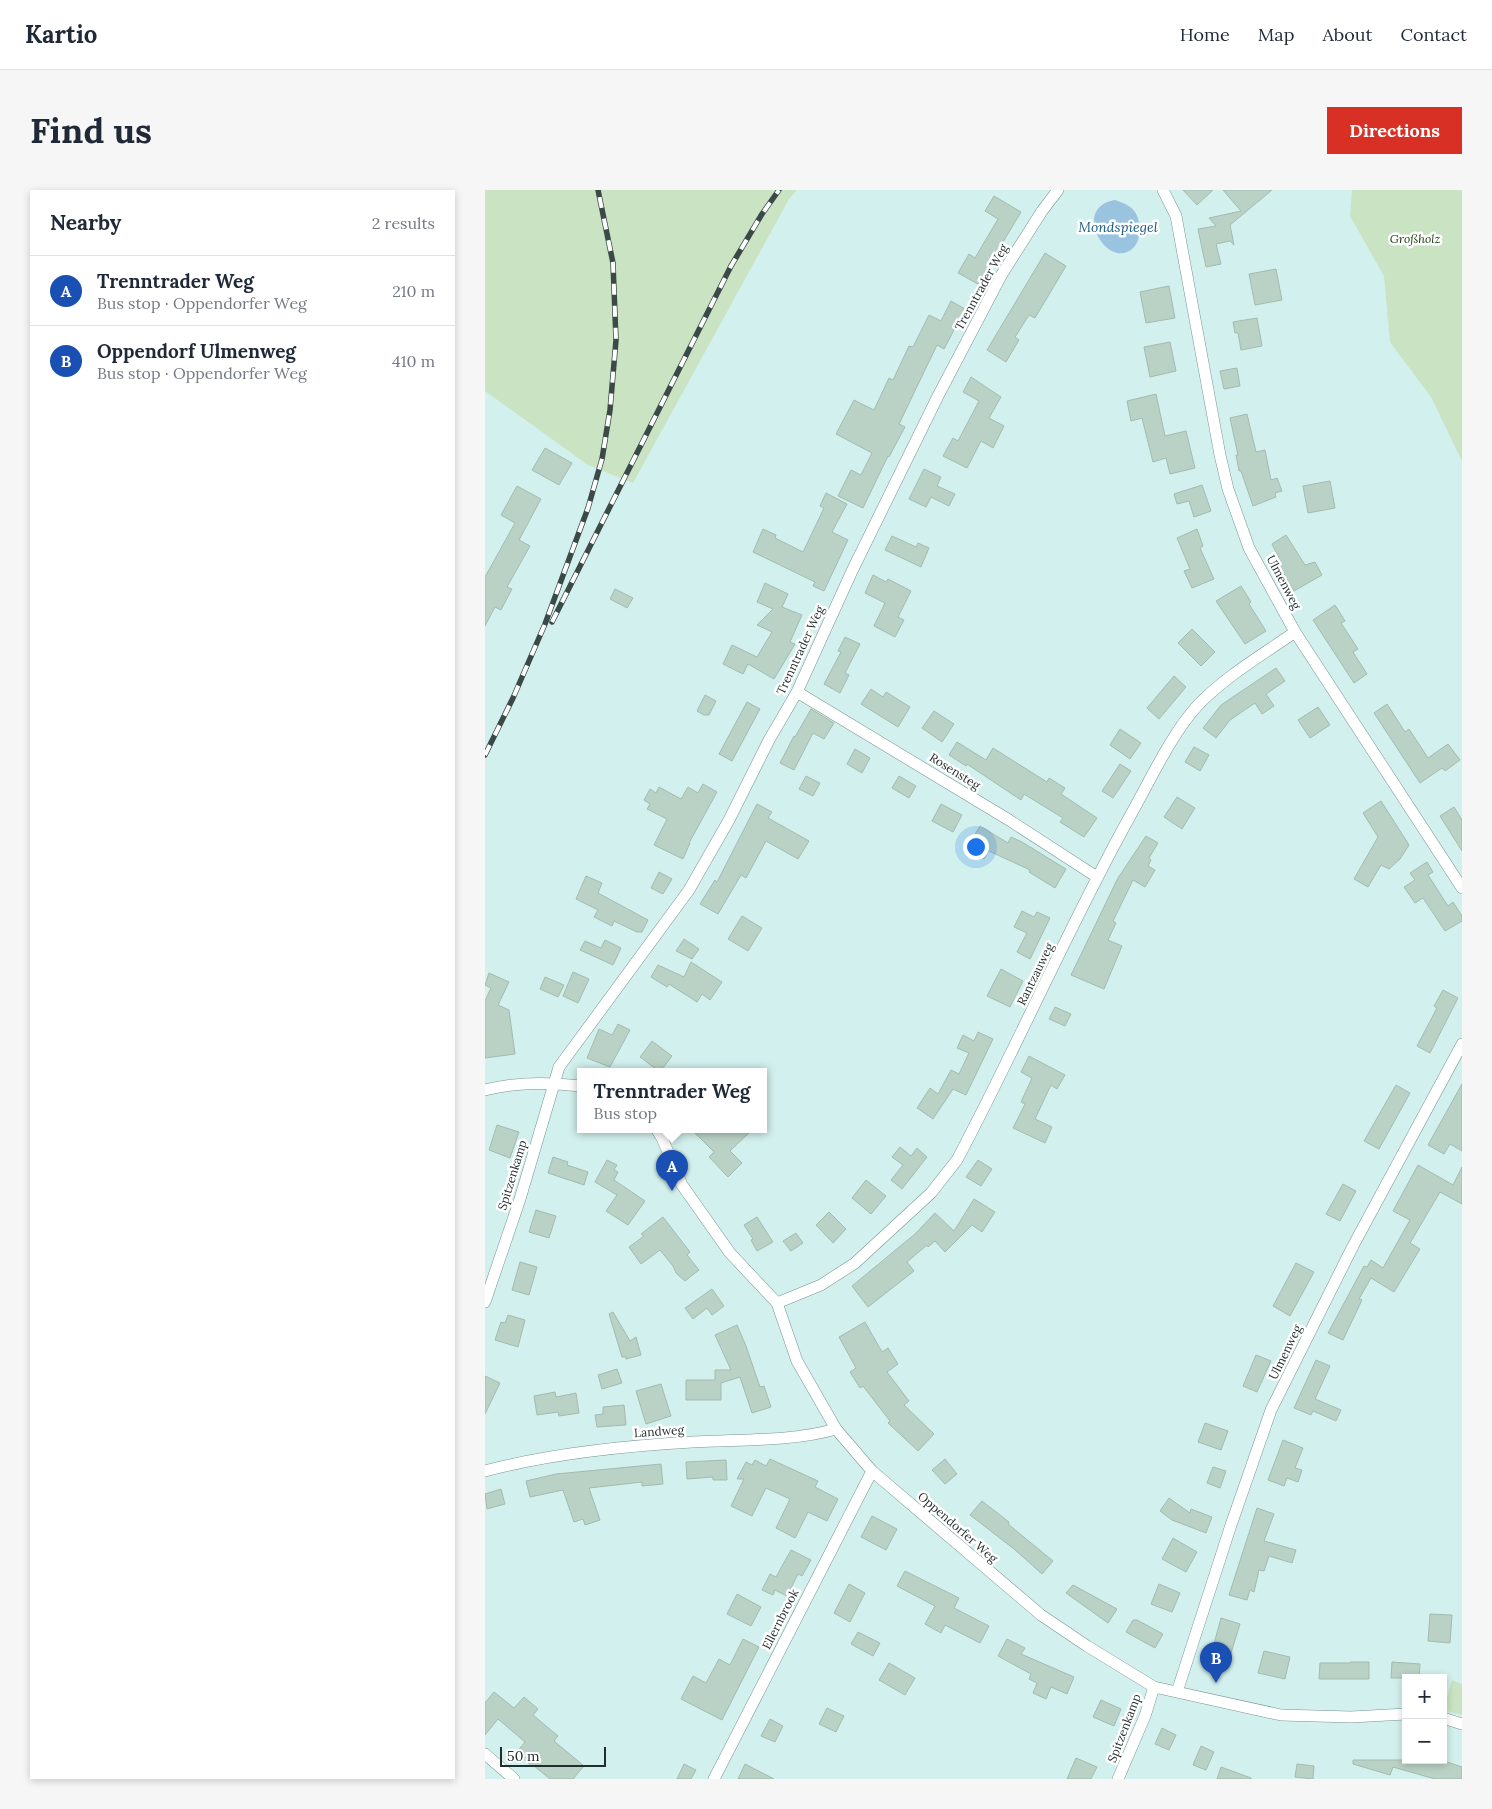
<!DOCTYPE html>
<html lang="en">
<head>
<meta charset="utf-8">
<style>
  :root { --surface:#fff; --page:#f6f6f7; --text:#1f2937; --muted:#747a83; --line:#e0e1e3; --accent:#d93025 }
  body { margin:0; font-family:Lora,serif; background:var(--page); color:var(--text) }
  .controls { position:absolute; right:15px; bottom:15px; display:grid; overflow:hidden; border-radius:0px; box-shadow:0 2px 8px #0003 }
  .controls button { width:45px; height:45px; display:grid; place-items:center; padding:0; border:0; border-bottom:1px solid var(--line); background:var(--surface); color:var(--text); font:25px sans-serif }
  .scale { position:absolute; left:15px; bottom:12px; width:106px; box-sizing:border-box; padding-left:5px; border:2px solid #222e2d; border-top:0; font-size:14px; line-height:18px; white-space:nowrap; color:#222e2d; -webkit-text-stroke:4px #fff; paint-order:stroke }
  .you { position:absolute; left:490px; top:656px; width:18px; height:18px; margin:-12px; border:4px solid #fff; border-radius:50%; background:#1a73e8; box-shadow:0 0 0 8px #1a73e833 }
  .badge { display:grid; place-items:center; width:32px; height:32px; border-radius:50%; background:var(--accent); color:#fff; font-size:16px; font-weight:700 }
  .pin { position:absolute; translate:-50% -41px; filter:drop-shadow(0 1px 2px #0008) }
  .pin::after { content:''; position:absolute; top:26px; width:18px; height:15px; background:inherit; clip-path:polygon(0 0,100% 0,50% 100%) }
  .popup { position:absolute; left:92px; top:878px; width:190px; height:65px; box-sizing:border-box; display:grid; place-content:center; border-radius:0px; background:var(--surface); filter:drop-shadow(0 1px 4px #0005); font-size:16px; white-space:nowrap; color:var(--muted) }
  .popup b { font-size:19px; color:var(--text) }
  .popup::after { content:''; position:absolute; left:50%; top:100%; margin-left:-10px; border:10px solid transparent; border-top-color:var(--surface) }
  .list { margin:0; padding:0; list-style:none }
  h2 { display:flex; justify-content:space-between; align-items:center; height:65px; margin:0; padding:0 20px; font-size:21px }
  h2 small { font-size:16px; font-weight:400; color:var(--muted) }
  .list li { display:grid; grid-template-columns:32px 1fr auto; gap:15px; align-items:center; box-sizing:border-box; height:70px; padding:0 20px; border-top:1px solid var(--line) }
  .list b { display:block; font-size:19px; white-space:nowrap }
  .list p { margin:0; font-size:16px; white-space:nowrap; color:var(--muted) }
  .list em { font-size:16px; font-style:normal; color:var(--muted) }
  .map { position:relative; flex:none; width:977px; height:1589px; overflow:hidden; border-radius:0px }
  header { display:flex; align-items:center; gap:30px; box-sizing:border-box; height:70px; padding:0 25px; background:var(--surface); border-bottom:1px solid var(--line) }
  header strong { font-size:24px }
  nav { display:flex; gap:28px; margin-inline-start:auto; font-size:18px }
  .intro { display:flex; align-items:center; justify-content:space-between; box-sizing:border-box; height:120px; padding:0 30px }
  h1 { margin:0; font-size:35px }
  .button { padding:12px 22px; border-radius:0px; background:var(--accent); color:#fff; font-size:18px; font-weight:700 }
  main { display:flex; gap:30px; padding:0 30px }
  aside { flex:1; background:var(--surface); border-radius:0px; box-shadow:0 2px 8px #0003 }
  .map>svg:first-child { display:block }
</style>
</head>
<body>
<header>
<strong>Kartio</strong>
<nav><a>Home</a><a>Map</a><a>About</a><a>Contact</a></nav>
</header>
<div class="intro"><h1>Find us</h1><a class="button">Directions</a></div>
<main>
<aside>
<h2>Nearby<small>2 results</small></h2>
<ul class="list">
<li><span class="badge" style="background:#1a4fb4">A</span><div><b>Trenntrader Weg</b><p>Bus stop · Oppendorfer Weg</p></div><em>210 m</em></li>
<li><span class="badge" style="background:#1a4fb4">B</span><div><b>Oppendorf Ulmenweg</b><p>Bus stop · Oppendorfer Weg</p></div><em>410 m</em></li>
</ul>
</aside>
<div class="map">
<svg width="977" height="1589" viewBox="0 0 977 1589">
  <rect width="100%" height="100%" fill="#d2f0ed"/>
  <path fill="#c9e3c3" d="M0,0H312L304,9L148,293L103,275L0,201Z
    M867,0H977V271L946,207L905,152L899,86L865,26Z
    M967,1490L977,1494V1525L958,1520Z"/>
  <path fill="#9ac3e0" d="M630,10C638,13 645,15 650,22C656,31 657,50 648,58C623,82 585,17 630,10Z"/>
  <path fill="#bad2c6" stroke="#a3bbaf" d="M698,0H728L712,15Z
    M738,0H787L745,35L749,55L745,51L731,54L736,74L721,77L713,39L731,36L724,28L756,21Z
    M509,6L536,22L493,94L473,83L484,64L490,68L513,29L500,21Z
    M560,63L581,76L550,128L544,125L530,147L534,150L521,172L502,160Z
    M791,79L797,110L770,115L764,84Z
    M684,96L690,128L661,133L655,102Z
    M466,111L480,119L459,159L452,155L414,234L420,237L404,267L403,266L378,318L353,306L366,280L376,285L387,263L351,244L369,210L389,220L404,188L408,190L424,156L428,157L444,125L456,131Z
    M772,128L777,156L756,160L753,143H750L748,132Z
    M685,152L691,181L665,187L659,157Z
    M752,178L755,196L739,199L735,181Z
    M486,187L516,207L504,228L519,236L508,258L496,251L482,278L458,266L468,248L473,251L494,211L478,202Z
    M671,204L680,246L701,241L710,278L685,284L681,268L668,272L657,228L646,231L642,211Z
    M762,224L771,262L780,260L786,290L792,288L797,301L790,303L791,307L768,316L756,281H754L751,265H753L745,228Z
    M60,258L87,273L74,295L47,280Z
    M439,279L456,287L452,296L470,304L464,316L446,307L441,317L424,309Z
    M845,291L850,318L823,323L818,296Z
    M717,295L726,321L709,327L704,311L692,314L689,304Z
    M32,296L56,309L34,350L45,356L22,397L27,399L16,420L10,417L0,436V387L30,333L16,325Z
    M341,303L362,314L347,342L363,350L339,401L328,396L330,392L268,362L278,339L291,345L290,348L318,362L339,318L335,316Z
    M712,339L718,356L715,358L729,389L707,398L699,381L705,379L692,348Z
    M801,345L820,375L830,372L837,385L809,401L793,374L796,372L787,354Z
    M407,346L431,357L433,353L444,358L436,377L400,360Z
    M388,385L401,392L403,389L426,401L413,427L419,430L410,447L389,436L400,413L380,403Z
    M280,393L303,404L297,417L317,425L305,452L310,454L289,489L263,474L258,484L238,474L247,455L272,467L287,442L272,435L288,419L272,412Z
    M756,396L766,412L764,414L781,441L760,454L731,411Z
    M130,399L148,408L142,418L125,409Z
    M850,415L860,431L856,433L873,459L868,462L882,484L869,493L828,430Z
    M707,439L730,462L716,476L693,453Z
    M360,447L375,454L360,483L364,485L355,503L339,494L356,462L353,461Z
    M791,478L800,491L781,504L789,516L777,524L770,513L745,530L731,548L718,538L736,515Z
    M689,486L701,497L674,529L662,518Z
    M386,499L398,507L401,502L425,517L413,537L376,514Z
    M220,505L231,511L224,525H219L212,521Z
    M262,512L275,519L247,571L234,564Z
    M902,514L920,542L924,539L943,568L963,554L975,570L960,581L957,578L935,593L889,523Z
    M833,517L845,535L825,548L813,530Z
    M326,519L349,533L339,549L328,543L309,580L295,573L309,546L310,547Z
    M449,521L469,534L457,552L437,538Z
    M635,539L656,553L645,569L625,555Z
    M472,552L501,570L508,558L562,592L564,588L580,598L576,604L612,628L599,647L575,632L578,628L539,604L536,610L482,574L481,576L464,565Z
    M709,557L724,565L715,581L700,572Z
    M370,559L385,568L377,583L362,574Z
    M635,574L646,581L628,608L617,601Z
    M321,586L335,593L328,606L314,599Z
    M414,586L431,596L424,608L407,598Z
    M218,594L232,602L204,653H205L198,669L169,655L182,629L162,619L165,614L159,610L165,599L171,603L174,597L196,609L203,597L213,603Z
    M692,607L710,618L697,639L679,627Z
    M896,611L924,655L915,669L904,679L896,675L883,697L869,689L893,647L878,623Z
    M272,614L287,622L283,628L324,651L313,669L281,651L261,688L256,685L233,724L215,714L230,690L232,692Z
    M456,614L477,625L468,642L447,631Z
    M969,617L977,630V661L955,626Z
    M495,636L523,653L526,647L537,652L581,679L570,698L544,682L545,680L504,661L499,669L482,658Z
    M661,646L673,653L664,668L666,670L663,676L670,680L660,697L648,690L628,731L631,733L623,750L637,756L619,799L586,785L633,688Z
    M942,672L948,682L943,685L963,716L968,712L977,726V731L960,741L938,708L930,713L919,697L930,690L925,683Z
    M174,682L187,689L178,704L166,698Z
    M101,686L117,693L113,703L163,730L157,742H152L129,731L127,736L109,727L113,720L91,709Z
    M537,721L549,727L552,722L565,728L545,769L532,762L542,743L529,737Z
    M257,726L277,738L263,761L243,749Z
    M199,749L214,759L207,769L191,761Z
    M120,750L136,758L128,775L95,760L100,751L116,758Z
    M206,772L237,792L225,810L217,804L212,812L184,794L182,797L166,787L173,775L199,787Z
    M516,779L538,791L525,817L502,806Z
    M88,782L104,789L93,813L78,806Z
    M4,783L24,792L13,815L24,820L30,864L0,868V811L6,798L0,795Z
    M60,787L79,795L73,807L55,799Z
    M958,800L973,808L945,863L932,856L952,818L949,816Z
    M570,817L586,824L580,836L564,829Z
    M133,834L145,840L125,877L102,868L114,839L127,845Z
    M493,842L508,849L481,905L468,899L448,929L432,918L445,898L453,904L466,880L474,884L484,863L472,858L478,845L489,851Z
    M167,851L187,866L175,882L155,867Z
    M544,866L580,885L572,899L566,895L550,929L567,937L560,953L528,938L540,914L536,912L547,888L536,882Z
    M977,894V961L965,954L959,964L943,955Z
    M911,895L925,903L894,959L879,951Z
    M12,935L34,942L25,968L4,960Z
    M207,940H267L245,961L257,973L243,987L224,967L229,962Z
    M415,957L426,966L432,958L442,967L417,999L406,990L418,975L407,967Z
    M68,967L83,972L82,975L103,982L99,995L63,983Z
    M122,970L132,975L129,980L133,982L129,990L160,1011L143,1035L121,1021L132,1005L110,992Z
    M493,970L507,979L496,996L481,987Z
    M933,975L968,995L977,977V1014L955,1002L925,1053L935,1059L909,1102L886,1088L874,1109L877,1110L858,1150L843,1143L879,1076L882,1077L886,1070L898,1078L925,1030L908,1021Z
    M381,990L401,1006L386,1024L367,1008Z
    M858,994L871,1001L855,1031L841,1024Z
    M489,1009L510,1022L497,1042L487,1035L460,1062L450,1051L443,1057L442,1055L422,1072L429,1081L383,1117L367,1096L430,1044L450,1023L469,1041Z
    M51,1020L71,1026L64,1048L44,1042Z
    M344,1022L361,1039L348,1053L331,1035Z
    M178,1027L205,1062L202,1065L214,1080L200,1091L191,1083L188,1076L175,1060L156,1074L144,1057L159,1046L156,1044Z
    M272,1027L288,1052L272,1061L266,1050L268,1049L259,1035Z
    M311,1043L318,1053L306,1061L298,1051Z
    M35,1072L52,1077L44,1105L27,1100Z
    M811,1073L829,1082L805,1126L788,1116Z
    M227,1099L239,1116L227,1125L222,1118L208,1129L200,1118Z
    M128,1122L145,1151L151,1147L156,1165L141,1169V1167H137L124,1124Z
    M23,1125L40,1130L33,1157L10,1150L16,1132L20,1133Z
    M380,1132L397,1162L403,1158L413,1174L402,1182L424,1211L419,1215L449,1244L433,1261L403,1233L405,1231L378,1196L375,1198L365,1182L371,1178L354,1147Z
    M252,1135L261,1156L275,1197L279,1196L286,1217L267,1223L255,1187L236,1193V1210H201V1190H230V1180H246L230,1145Z
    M771,1165L786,1171L772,1202L758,1196Z
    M831,1170L845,1176L830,1209L856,1220L851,1231L828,1221L826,1225L809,1218Z
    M132,1179L137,1193L117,1199L113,1185Z
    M0,1186L15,1193L0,1224Z
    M176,1194L186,1226L161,1234L151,1201Z
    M70,1202L71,1207L91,1203L94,1223L74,1226L73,1222L52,1225L49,1206Z
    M139,1215L141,1235L112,1237L110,1225L118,1224V1217Z
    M720,1233L743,1241L736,1260L713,1252Z
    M798,1250L818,1258L810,1278L817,1280L813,1292L802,1288L799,1296L783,1290Z
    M285,1269L333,1291L330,1297L353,1309L342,1331L323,1322L310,1348L291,1338L305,1309L281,1298L267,1326L246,1316L259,1289H252L261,1272L267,1275L270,1270L281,1276Z
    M460,1269L472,1284L460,1294L447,1280Z
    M241,1270L242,1290H228V1287L202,1289L201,1272Z
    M176,1274L178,1294L157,1296V1292L104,1298L115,1330L100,1335L98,1329L89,1332L78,1300L45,1307L41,1291L71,1284Z
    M728,1277L741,1281L735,1298L722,1293Z
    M16,1299L20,1314L2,1319L0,1304Z
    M684,1308L705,1323L706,1319L727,1327L721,1343L687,1330L675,1321Z
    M497,1311L524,1332L523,1334L568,1371L557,1384L529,1359L485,1325Z
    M772,1318L789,1324L779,1351L811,1360L807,1373L784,1366L779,1381L774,1380L769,1402L765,1400L762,1410L744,1405Z
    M387,1326L412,1339L401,1360L376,1347Z
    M688,1348L712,1362L701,1382L677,1369Z
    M306,1360L326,1370L317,1386L313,1384L302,1406L290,1400L288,1405L277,1400L285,1384L291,1387Z
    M420,1381L474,1408L469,1418L504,1436L495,1453L460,1435L456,1443L440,1434L450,1416L412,1396Z
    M364,1394L380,1403L365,1432L349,1423Z
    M674,1394L695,1403L687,1422L666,1414Z
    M588,1395L632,1419L623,1433L581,1403Z
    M252,1404L276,1417L266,1436L242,1424Z
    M945,1424L967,1425L965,1453L943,1451Z
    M736,1428L755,1434L745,1466L727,1461Z
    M648,1430H652L678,1444L670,1458L641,1442Z
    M373,1442L395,1453L388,1466L366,1454Z
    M258,1449L274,1457L237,1530L196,1509L208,1486L221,1493L234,1469L245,1475Z
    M522,1449L540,1458L536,1464L589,1487L582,1504L566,1497L561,1509L548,1503L552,1493L544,1489L546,1484L513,1466Z
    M779,1461L805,1467L800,1489L773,1483Z
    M865,1472H884V1489H834L835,1473H865Z
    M907,1472L935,1474L934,1488H906Z
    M404,1473L430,1488L420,1505L394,1490Z
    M9,1502L29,1518L39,1507L53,1519L48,1525L73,1546L69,1551L99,1576L88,1589H65L49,1576L48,1577L31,1563L40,1552L13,1529L0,1545V1513Z
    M616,1510L636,1519L629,1536L608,1527Z
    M342,1518L359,1526L351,1542L334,1534Z
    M285,1529L298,1536L290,1552L276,1546Z
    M677,1538L691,1545L684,1560L670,1554Z
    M716,1556L729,1562L721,1580L708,1575Z
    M591,1568L612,1577L606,1589H582Z
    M868,1570H956L977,1577V1589H950L908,1577L905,1585L868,1574Z
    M199,1574L211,1580L206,1589H192Z
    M260,1574L289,1589H253Z
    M812,1574L829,1576L828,1589L810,1587Z
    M736,1577L766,1588V1589H732Z"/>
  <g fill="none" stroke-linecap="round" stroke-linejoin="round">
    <defs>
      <path id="street" d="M678,0L691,26L735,265L743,299L764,358L810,442L977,698
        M312,502L524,630L612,687
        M0,900C31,892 64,892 96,896
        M172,940L177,948L197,995L245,1063L292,1113L312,1171L351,1239L387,1281L556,1425L602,1456L669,1497L796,1525L866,1527L921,1524
        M0,1112L35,1009L74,877L204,700L244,630L284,550L312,502L367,381L453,206L517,84L557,21L573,0
        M292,1113L336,1095L370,1073L446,1003L472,970C532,857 582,740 644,628C664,593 686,544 713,515C741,486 777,465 810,442
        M0,1281C67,1263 138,1256 207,1252C254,1249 306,1252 351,1239
        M692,1502L745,1338L786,1220L868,1056L977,854
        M958,1528L977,1534
        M0,1564L29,1589
        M229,1589L387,1281
        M633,1589L660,1526L669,1497"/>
    </defs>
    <use href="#street" stroke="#799491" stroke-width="12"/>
    <use href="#street" stroke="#fff" stroke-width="11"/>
    <defs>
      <path id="rail" d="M67,432L246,76L277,24L294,0
        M0,565L28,508L60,434L103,318L117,269L125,220L131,150L128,73L113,0"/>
    </defs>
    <use href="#rail" stroke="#3b4948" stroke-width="5.5"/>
    <use href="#rail" stroke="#fff" stroke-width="4" stroke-dasharray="11" stroke-linecap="butt"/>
  </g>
  <g text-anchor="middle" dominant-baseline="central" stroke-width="5" stroke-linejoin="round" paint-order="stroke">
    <g font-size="12" font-style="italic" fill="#143b07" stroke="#fff">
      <text x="930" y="48">Großholz</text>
    </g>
    <g font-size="12" fill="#222e2d" stroke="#fff">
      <text transform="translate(496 97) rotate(-61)">Trenntrader Weg</text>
      <text transform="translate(799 392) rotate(62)">Ulmenweg</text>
      <text transform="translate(315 460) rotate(-65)">Trenntrader Weg</text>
      <text transform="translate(470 581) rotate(32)">Rosensteg</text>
      <text transform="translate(550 784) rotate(-64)">Rantzauweg</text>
      <text transform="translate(27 985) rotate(-73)">Spitzenkamp</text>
      <text transform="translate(800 1162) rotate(-64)">Ulmenweg</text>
      <text transform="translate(174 1241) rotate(-4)">Landweg</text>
      <text transform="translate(473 1337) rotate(41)">Oppendorfer Weg</text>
      <text transform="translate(295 1429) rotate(-63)">Ellernbrook</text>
      <text transform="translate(639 1538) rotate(-69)">Spitzenkamp</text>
    </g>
    <g font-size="14" font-style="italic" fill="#195b82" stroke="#fff">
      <text x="633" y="37">Mondspiegel</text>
    </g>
  </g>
</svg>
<div class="controls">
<button>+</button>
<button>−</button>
</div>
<div class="scale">50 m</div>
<div class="you"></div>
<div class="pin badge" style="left:187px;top:1001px;background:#1a4fb4">A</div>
<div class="popup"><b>Trenntrader Weg</b>Bus stop</div>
<div class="pin badge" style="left:731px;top:1493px;background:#1a4fb4">B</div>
</div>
</main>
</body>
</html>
